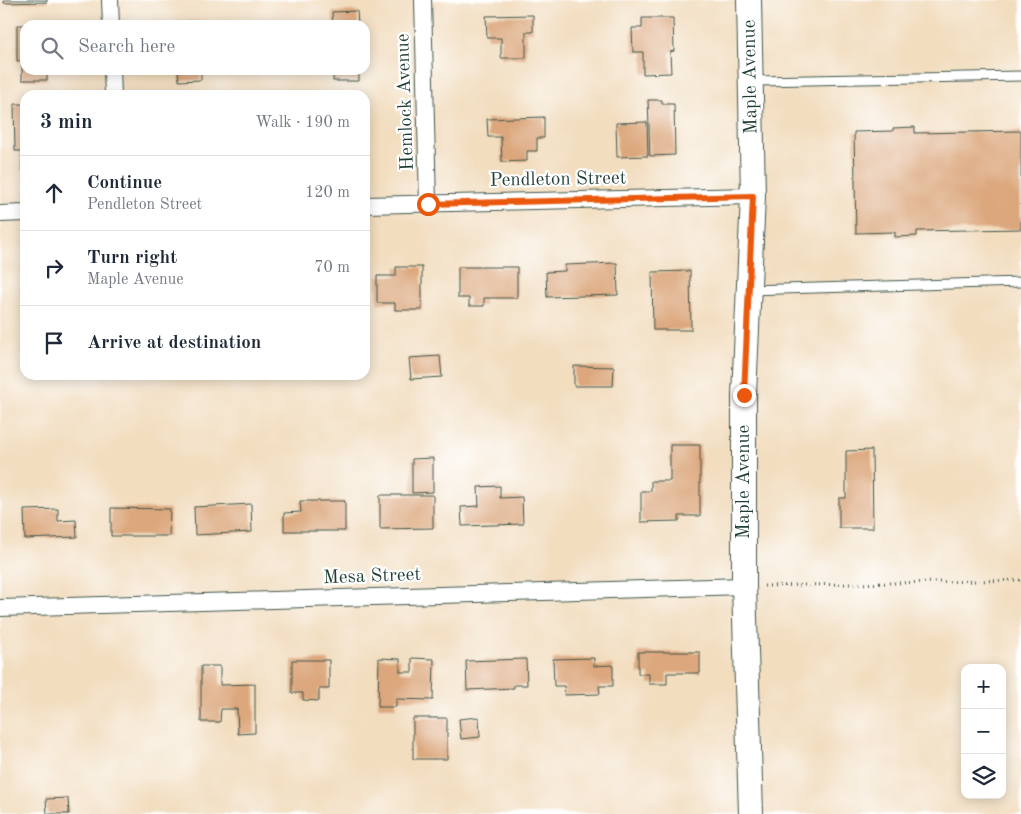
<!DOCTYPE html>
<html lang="en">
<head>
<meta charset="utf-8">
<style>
  :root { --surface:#fff; --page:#f6f6f7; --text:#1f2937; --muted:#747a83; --line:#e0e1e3 }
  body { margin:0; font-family:"Old Standard TT",serif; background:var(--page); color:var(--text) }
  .controls { position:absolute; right:15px; bottom:15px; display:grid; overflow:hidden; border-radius:10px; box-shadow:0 2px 12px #0003 }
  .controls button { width:45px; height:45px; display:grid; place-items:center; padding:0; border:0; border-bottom:1px solid var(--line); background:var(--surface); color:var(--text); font:25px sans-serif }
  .stop { position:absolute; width:15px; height:15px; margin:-11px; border:4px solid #ea580c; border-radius:50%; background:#fff }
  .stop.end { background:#ea580c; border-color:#fff; box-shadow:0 1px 5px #0008 }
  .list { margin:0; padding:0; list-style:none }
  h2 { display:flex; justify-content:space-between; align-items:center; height:65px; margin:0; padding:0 20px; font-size:21px }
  h2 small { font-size:16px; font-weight:400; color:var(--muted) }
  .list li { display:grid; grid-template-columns:32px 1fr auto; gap:15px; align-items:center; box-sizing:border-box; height:75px; padding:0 20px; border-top:1px solid var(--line) }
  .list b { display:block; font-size:19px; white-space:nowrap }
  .list p { margin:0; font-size:16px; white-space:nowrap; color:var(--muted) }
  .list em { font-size:16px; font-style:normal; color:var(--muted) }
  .icon { flex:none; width:28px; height:28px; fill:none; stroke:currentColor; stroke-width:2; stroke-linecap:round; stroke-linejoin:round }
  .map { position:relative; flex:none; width:1021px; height:814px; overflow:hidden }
  .search { position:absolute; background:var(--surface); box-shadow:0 2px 12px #0003; left:20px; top:20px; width:350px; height:55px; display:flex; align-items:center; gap:12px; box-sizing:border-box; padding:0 18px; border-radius:15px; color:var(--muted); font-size:19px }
  .panel { position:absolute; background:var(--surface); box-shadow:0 2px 12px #0003; left:20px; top:90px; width:350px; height:290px; border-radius:15px }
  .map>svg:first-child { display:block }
</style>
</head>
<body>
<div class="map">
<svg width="1021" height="814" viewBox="0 0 1021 814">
  <rect width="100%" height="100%" fill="#fff"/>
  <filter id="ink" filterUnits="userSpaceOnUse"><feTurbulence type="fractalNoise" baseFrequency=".02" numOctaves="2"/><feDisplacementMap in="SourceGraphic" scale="10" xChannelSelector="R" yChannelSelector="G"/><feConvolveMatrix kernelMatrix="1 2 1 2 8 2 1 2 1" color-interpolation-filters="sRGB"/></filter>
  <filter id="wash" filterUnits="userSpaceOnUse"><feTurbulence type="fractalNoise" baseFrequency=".0096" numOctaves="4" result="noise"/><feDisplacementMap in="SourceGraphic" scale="20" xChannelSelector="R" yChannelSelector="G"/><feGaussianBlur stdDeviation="1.12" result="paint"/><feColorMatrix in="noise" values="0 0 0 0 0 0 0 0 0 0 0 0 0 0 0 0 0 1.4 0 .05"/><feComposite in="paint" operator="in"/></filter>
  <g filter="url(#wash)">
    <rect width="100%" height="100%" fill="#f2ddbf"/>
    <g id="blocks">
      <path fill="#dca77d" d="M4,0H47V2L4,3Z
        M357,11L358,25H333L332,12Z
        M533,15V32H526V58H501V38H487L486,16Z
        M642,18H673L674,51L670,52L671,73L643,74V52H633L632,28H642Z
        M199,21V25H177V22Z
        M17,25H25V70H47V80H22V61H17Z
        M178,70H201V80L179,81Z
        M333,70H359V81H333Z
        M648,100H662V104H674L675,155L650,156Z
        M14,104H25V170H22V151H15Z
        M544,117V138H537V151H527V161L502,162L501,137H488L487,119Z
        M647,122L648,156L617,157L616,123Z
        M915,127V133L1021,131V229L917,231V236L895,237V232L856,233L854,132L893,131V128Z
        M617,263L618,295L547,297L546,272L565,271V265Z
        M396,267H422V310H395V303H377V276H396Z
        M458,267H517V298H484V306H469V298H458Z
        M690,271L691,330H653L652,272Z
        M440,356L442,377L411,379L409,358Z
        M574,366L614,367L613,386H574Z
        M670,445H700V516H679V521L641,522V491H651V481H670Z
        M872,450L873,528H839V498H846V451Z
        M433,458V492L412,493V459Z
        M500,486V498L522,497L523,524L462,526L461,507L479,506L478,487Z
        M380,495H433V528L380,529Z
        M300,501H345V531H284V513L301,512Z
        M251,504L252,532L195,535L194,507Z
        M111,508L170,509L169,536H111Z
        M58,509V521L76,520L77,537L25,539L24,510Z
        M638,652H700V673H667V684H649V674H638Z
        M379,658L400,659V672H412V658L434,659L433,700L396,699V707H378Z
        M594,658V666L613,665V686H599L600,694L565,695L564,686H554L553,659Z
        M526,659L527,685H514V688L467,690L466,661Z
        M292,660H329V689H319V701L303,700V693H292Z
        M201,666H220V685L255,684V733L238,734L237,709H221L220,722H201Z
        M479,717L480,737L461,739L459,719Z
        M413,718H447V759H413Z
        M68,798L69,814H47L46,799Z"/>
    </g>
  </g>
  <g filter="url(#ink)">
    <use href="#blocks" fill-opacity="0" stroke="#3f5549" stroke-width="1"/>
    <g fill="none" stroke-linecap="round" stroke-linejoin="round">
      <defs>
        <path id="lane" d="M751,81L1021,76
          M749,290L1021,282"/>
        <path id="street" d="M110,0L111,25
          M423,0L428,204
          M112,70L113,95
          M365,205L753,196
          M0,214L25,213
          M0,608L744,586"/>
        <path id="secondary" d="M749,0L753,196L744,395V586L751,814"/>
      </defs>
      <use href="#lane" stroke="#3f5549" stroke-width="11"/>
      <use href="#street" stroke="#3f5549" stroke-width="18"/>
      <use href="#secondary" stroke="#3f5549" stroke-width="26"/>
      <path stroke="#3f5549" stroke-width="3" stroke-dasharray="1 4" stroke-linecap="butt" d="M764,586L1021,580"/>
      <use href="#lane" stroke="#fff" stroke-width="9"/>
      <use href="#street" stroke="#fff" stroke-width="16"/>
      <use href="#secondary" stroke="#fff" stroke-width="24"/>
    </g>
  </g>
  <g fill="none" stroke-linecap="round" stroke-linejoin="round" filter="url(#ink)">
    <path stroke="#ea580c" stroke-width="6" d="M428,204L753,196L744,395"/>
  </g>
  <g text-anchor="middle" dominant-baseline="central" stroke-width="4.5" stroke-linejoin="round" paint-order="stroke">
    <g font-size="19" fill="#1f3d34" stroke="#fff">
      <text transform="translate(751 77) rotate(-91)">Maple Avenue</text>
      <text transform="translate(406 102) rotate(-92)">Hemlock Avenue</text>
      <text transform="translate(558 180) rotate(-1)">Pendleton Street</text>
      <text transform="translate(744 482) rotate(-90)">Maple Avenue</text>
      <text transform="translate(372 577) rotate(-2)">Mesa Street</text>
    </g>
  </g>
</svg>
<div class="controls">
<button>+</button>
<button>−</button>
<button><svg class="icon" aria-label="layers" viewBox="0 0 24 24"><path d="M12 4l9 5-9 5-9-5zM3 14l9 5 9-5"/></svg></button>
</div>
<div class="stop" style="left:428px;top:204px"></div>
<div class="stop end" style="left:744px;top:395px"></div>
<div class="search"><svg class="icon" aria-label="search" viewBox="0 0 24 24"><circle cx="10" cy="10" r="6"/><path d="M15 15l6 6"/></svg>Search here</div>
<section class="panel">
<h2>3 min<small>Walk · 190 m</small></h2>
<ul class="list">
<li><svg class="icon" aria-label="ahead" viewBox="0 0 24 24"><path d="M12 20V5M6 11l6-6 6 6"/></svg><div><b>Continue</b><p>Pendleton Street</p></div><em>120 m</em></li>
<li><svg class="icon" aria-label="right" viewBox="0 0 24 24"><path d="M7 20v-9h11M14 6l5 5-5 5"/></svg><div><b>Turn right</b><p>Maple Avenue</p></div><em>70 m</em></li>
<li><svg class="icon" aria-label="arrive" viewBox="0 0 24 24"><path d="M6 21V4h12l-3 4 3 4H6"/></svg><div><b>Arrive at destination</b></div></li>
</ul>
</section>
</div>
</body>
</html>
